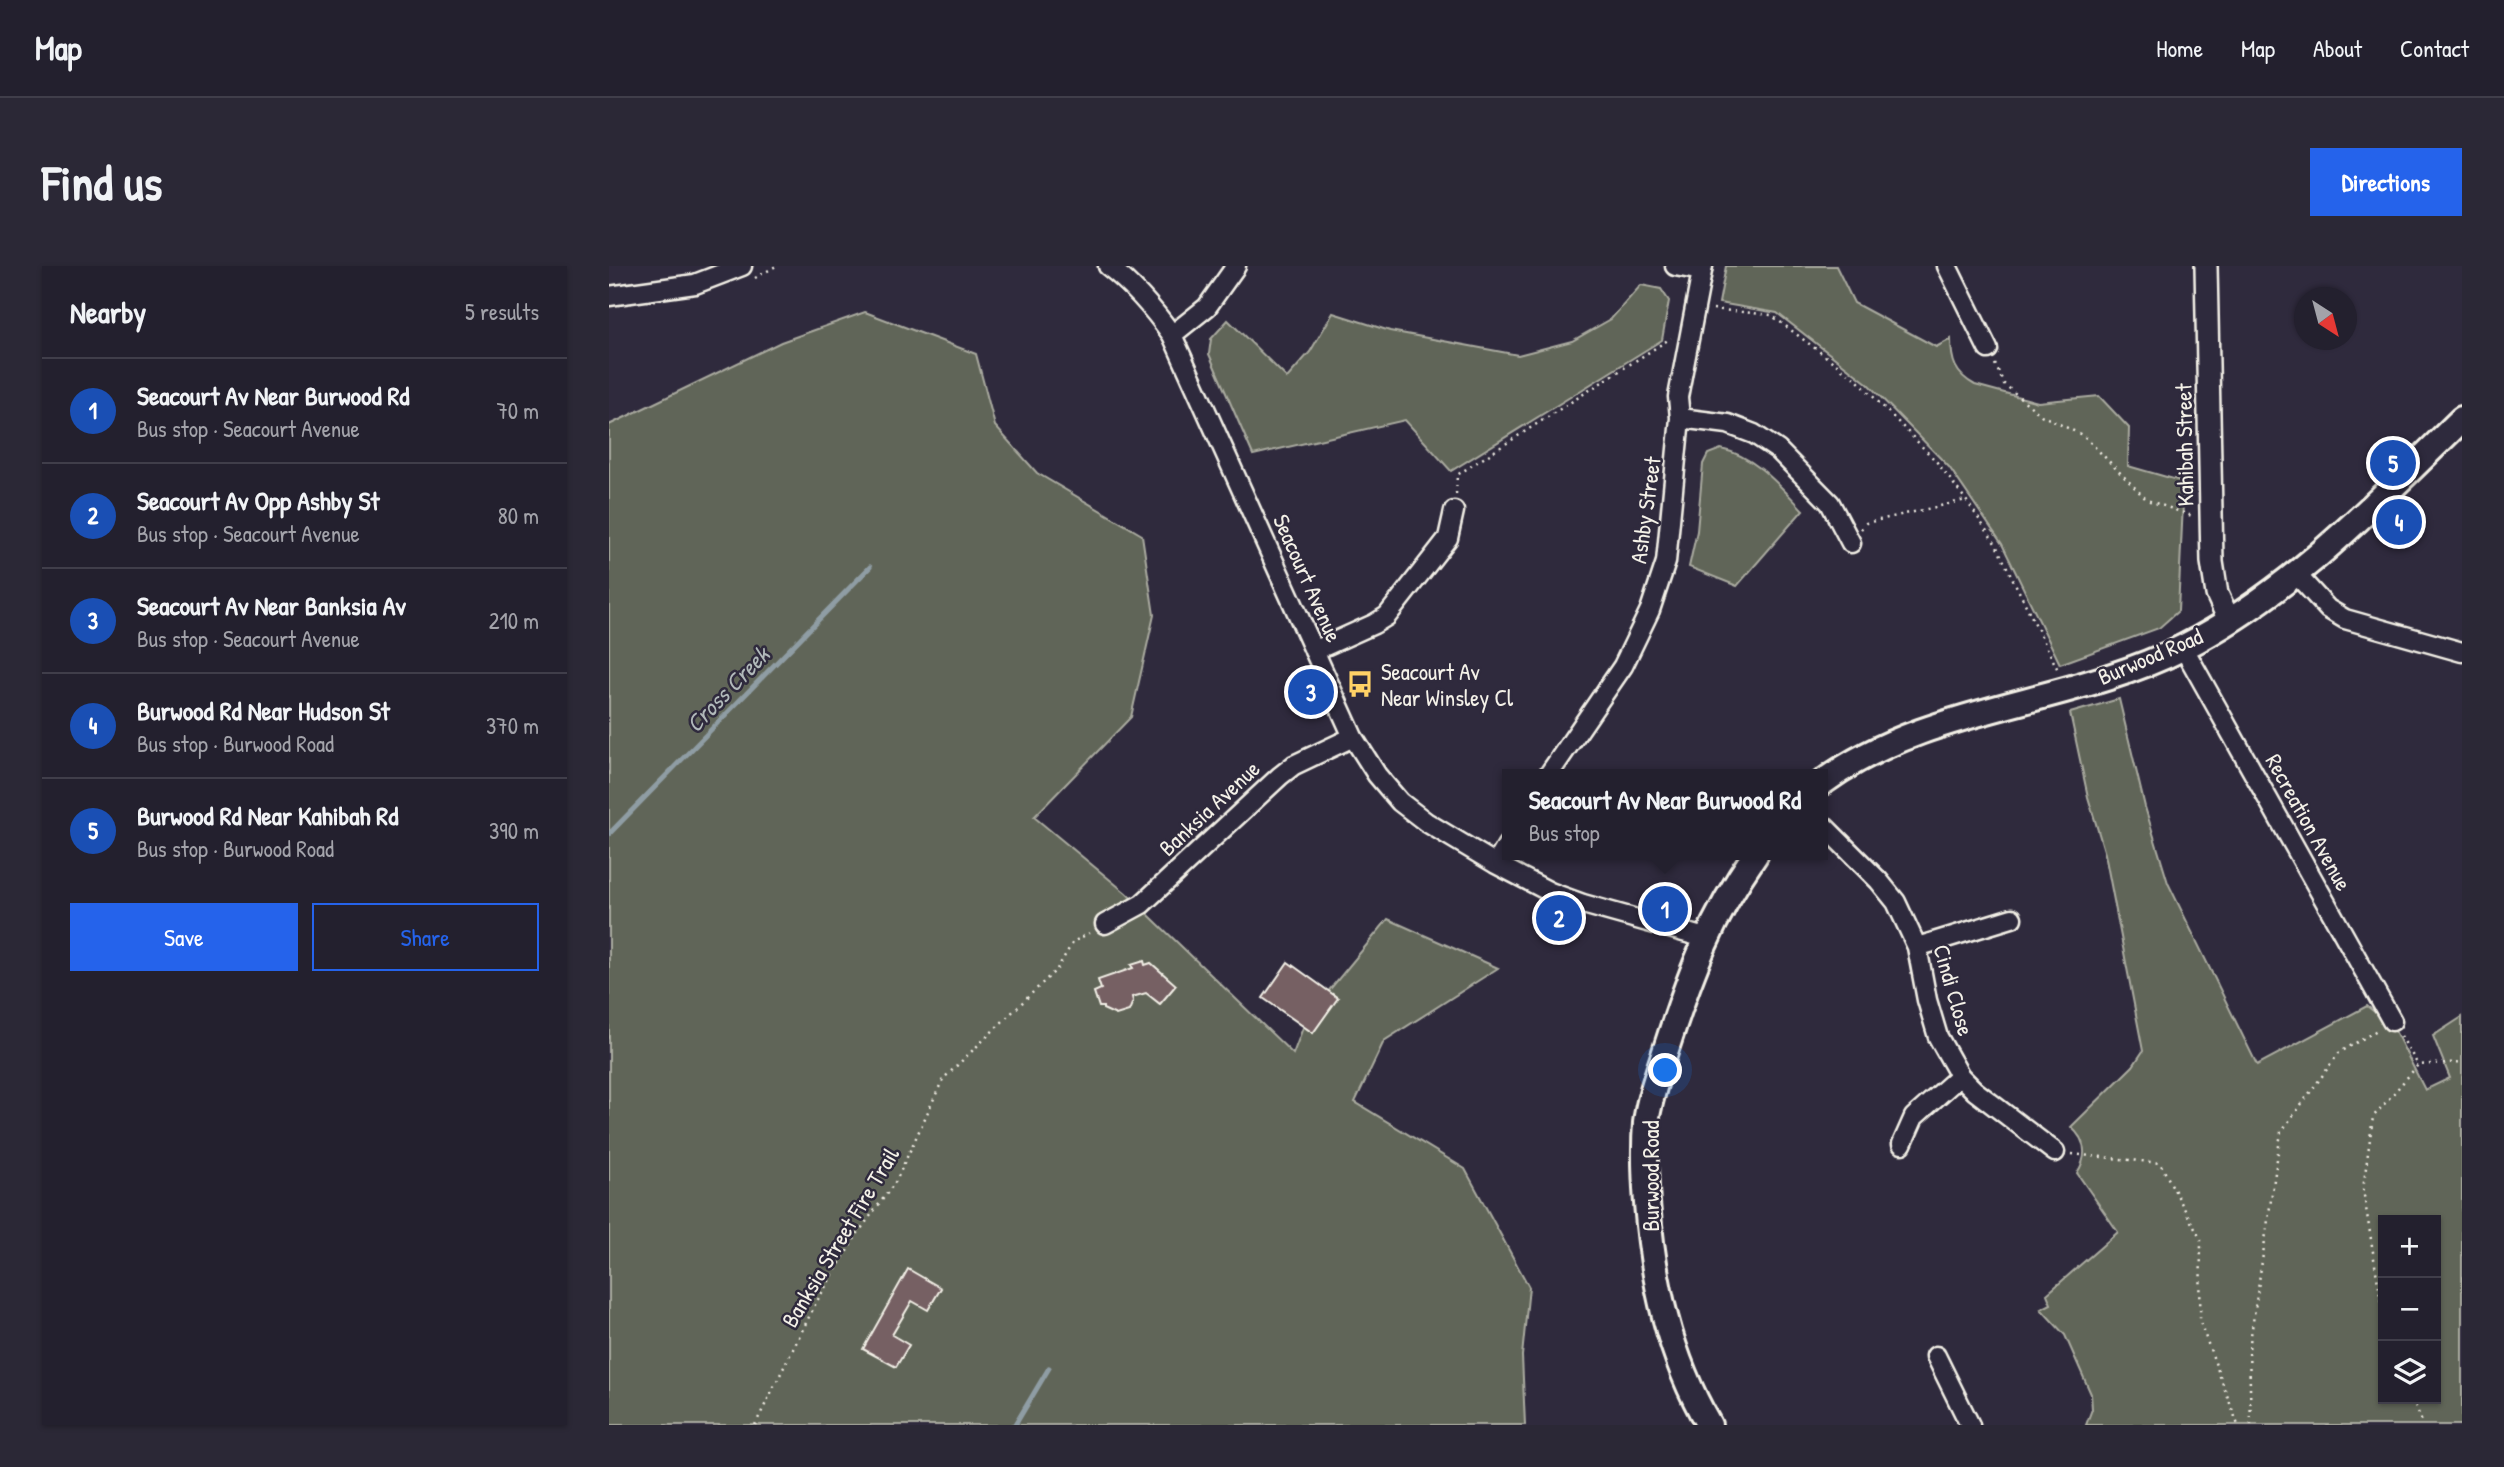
<!DOCTYPE html>
<html lang="en">
<head>
<meta charset="utf-8">
<style>
  :root { --surface:#23202e; --page:#2b2836; --text:#f1f3f6; --muted:#a3a3aa; --line:#403e4a; --accent:#2563eb }
  body { margin:0; font-family:"Patrick Hand",sans-serif; background:var(--page); color:var(--text) }
  .controls { position:absolute; right:21px; bottom:21px; display:grid; overflow:hidden; border-radius:0px; box-shadow:0 2px 5px #0004 }
  .controls button { width:63px; height:63px; display:grid; place-items:center; padding:0; border:0; border-bottom:2px solid var(--line); background:var(--surface); color:var(--text); font:35px sans-serif }
  .compass { position:absolute; left:1685px; top:21px; width:63px; height:63px; border-radius:50%; background:var(--surface); box-shadow:0 2px 5px #0004; rotate:144deg }
  .you { position:absolute; left:1057px; top:805px; width:24px; height:24px; margin:-18px; border:5px solid #fff; border-radius:50%; background:#1a73e8; box-shadow:0 0 0 10px #1a73e833 }
  .badge { display:grid; place-items:center; width:46px; height:46px; border-radius:50%; background:var(--accent); color:#fff; font-size:23px; font-weight:700 }
  .pin { position:absolute; translate:-50% -50%; border:4px solid #fff; box-shadow:0 2px 7px #0006 }
  .popup { position:absolute; left:893px; top:503px; width:326px; height:91px; box-sizing:border-box; display:grid; place-content:center; border-radius:0px; background:var(--surface); filter:drop-shadow(0 2px 5px #0005); font-size:23px; white-space:nowrap; color:var(--muted) }
  .popup b { font-size:26px; color:var(--text) }
  .popup::after { content:''; position:absolute; left:50%; top:100%; margin-left:-14px; border:14px solid transparent; border-top-color:var(--surface) }
  .list { margin:0; padding:0; list-style:none }
  h2 { display:flex; justify-content:space-between; align-items:center; height:91px; margin:0; padding:0 28px; font-size:30px }
  h2 small { font-size:23px; font-weight:400; color:var(--muted) }
  .list li { display:grid; grid-template-columns:46px 1fr auto; gap:21px; align-items:center; box-sizing:border-box; height:105px; padding:0 28px; border-top:2px solid var(--line) }
  .list b { display:block; font-size:26px; white-space:nowrap }
  .list p { margin:0; font-size:23px; white-space:nowrap; color:var(--muted) }
  .list em { font-size:23px; font-style:normal; color:var(--muted) }
  .actions { display:flex; gap:14px; padding:21px 28px }
  .actions a { flex:1; padding:16px 0; border:2px solid var(--accent); border-radius:0px; text-align:center; font-size:24px; color:var(--accent) }
  .actions .main { background:var(--accent); color:#fff }
  .icon { flex:none; width:38px; height:38px; fill:none; stroke:currentColor; stroke-width:2; stroke-linecap:round; stroke-linejoin:round }
  .map { position:relative; flex:none; width:1853px; height:1159px; overflow:hidden; border-radius:0px }
  header { display:flex; align-items:center; gap:42px; box-sizing:border-box; height:98px; padding:0 35px; background:var(--surface); border-bottom:2px solid var(--line) }
  header strong { font-size:33px }
  nav { display:flex; gap:38px; margin-inline-start:auto; font-size:24px }
  .intro { display:flex; align-items:center; justify-content:space-between; box-sizing:border-box; height:168px; padding:0 42px }
  h1 { margin:0; font-size:49px }
  .button { padding:18px 32px; border-radius:0px; background:var(--accent); color:#fff; font-size:24px; font-weight:700 }
  main { display:flex; gap:42px; padding:0 42px }
  aside { flex:1; background:var(--surface); border-radius:0px; box-shadow:0 2px 5px #0004 }
  .map>svg:first-child { display:block }
</style>
</head>
<body>
<header>
<strong>Map</strong>
<nav><a>Home</a><a>Map</a><a>About</a><a>Contact</a></nav>
</header>
<div class="intro"><h1>Find us</h1><a class="button">Directions</a></div>
<main>
<aside>
<h2>Nearby<small>5 results</small></h2>
<ul class="list">
<li><span class="badge" style="background:#1a4fb4">1</span><div><b>Seacourt Av Near Burwood Rd</b><p>Bus stop · Seacourt Avenue</p></div><em>70 m</em></li>
<li><span class="badge" style="background:#1a4fb4">2</span><div><b>Seacourt Av Opp Ashby St</b><p>Bus stop · Seacourt Avenue</p></div><em>80 m</em></li>
<li><span class="badge" style="background:#1a4fb4">3</span><div><b>Seacourt Av Near Banksia Av</b><p>Bus stop · Seacourt Avenue</p></div><em>210 m</em></li>
<li><span class="badge" style="background:#1a4fb4">4</span><div><b>Burwood Rd Near Hudson St</b><p>Bus stop · Burwood Road</p></div><em>370 m</em></li>
<li><span class="badge" style="background:#1a4fb4">5</span><div><b>Burwood Rd Near Kahibah Rd</b><p>Bus stop · Burwood Road</p></div><em>390 m</em></li>
</ul>
<div class="actions"><a class="main">Save</a><a>Share</a></div>
</aside>
<div class="map">
<svg width="1853" height="1159" viewBox="0 0 1853 1159">
  <rect width="100%" height="100%" fill="#2f2a3d"/>
  <filter id="ink" filterUnits="userSpaceOnUse"><feTurbulence type="fractalNoise" baseFrequency=".0143" numOctaves="2"/><feDisplacementMap in="SourceGraphic" scale="14" xChannelSelector="R" yChannelSelector="G"/><feConvolveMatrix kernelMatrix="1 2 1 2 8 2 1 2 1" color-interpolation-filters="sRGB"/></filter>
  <g filter="url(#ink)">
    <path fill="#616558" stroke="#aaaba0" stroke-width="2" fill-rule="evenodd" d="M1117,0H1227L1245,37L1327,81L1342,73C1342,95 1346,108 1366,119L1429,136L1490,130L1520,162L1519,200L1575,216L1569,345L1550,362L1451,398L1393,278L1340,201L1258,117L1168,47L1110,37Z
      M1032,19L1052,23L1060,35L1053,74L842,205L796,154L644,189L600,88L602,73L619,54L678,112L701,86L724,47L781,65L909,89L963,75L1002,53Z
      M256,46L367,88L386,160L428,207L533,269L545,349L522,451L425,551L517,627L684,788L698,751L779,653L889,702L775,775L746,836L856,903L920,1021L913,1090L916,1159H0V159L172,76Z
      M1112,183C1146,190 1171,220 1194,244L1128,320L1080,301L1088,265L1094,198L1099,188Z
      M1510,433L1536,541L1559,617L1648,799L1758,740L1784,761L1816,824L1841,812L1824,770L1853,751V1159H1477L1483,1143L1482,1128L1456,1069L1432,1043L1442,1038L1438,1028L1509,966L1468,907C1479,890 1477,874 1462,861L1524,800L1534,785L1496,588L1479,531L1461,447ZM1774,954H1827V1133H1774Z"/>
    <g fill="none" stroke-linecap="round" stroke-linejoin="round">
      <path stroke="#8f9da4" stroke-width="5" d="M0,568L261,301
        M406,1159L440,1102"/>
    </g>
    <path fill="#766064" stroke="#f4f1e8" stroke-width="2" d="M535,695L536,699L542,697L567,719L551,738L537,727L523,731L524,735L520,745L507,749L494,743V741H490L485,726L492,723L489,714L524,702L522,699Z
      M679,696L729,732L704,767L654,732Z
      M299,1003L332,1022L319,1044L303,1035L283,1069L300,1079L287,1101L254,1083Z"/>
    <g fill="none" stroke-linecap="round" stroke-linejoin="round">
      <defs>
        <path id="minor" d="M499,0C525,20 544,42 563,69L744,471L768,509L791,536L817,556L887,598L941,626L974,638L1096,672
          M1066,0L1093,5
          M1338,0L1379,83
          M0,30L86,18L133,0
          M563,69L598,41L627,0
          M1071,152L1119,158L1145,168L1169,184L1221,237L1242,277
          M1687,308L1719,343L1736,353L1853,386
          M1574,381L1783,755
          M705,385L765,358L778,350L839,272L845,245
          M940,508L1014,400L1041,344L1057,296L1071,152L1069,131L1094,0
          M1214,559L1270,615L1287,636L1308,681L1318,734L1329,771L1351,810L1366,825L1446,886
          M887,598L898,579
          M496,658L533,638L671,510L685,499L744,471
          M1308,681L1403,652
          M1293,878L1305,851L1351,810
          M1327,1090L1361,1159"/>
        <path id="tertiary" d="M1597,0L1603,296L1608,328L1620,354"/>
        <path id="secondary" d="M1214,516C1319,439 1460,439 1575,381C1683,326 1767,237 1853,153
          M1100,1159C1060,1090 1044,1015 1038,937C1036,911 1035,883 1037,857C1040,832 1050,805 1058,780C1081,708 1102,652 1146,589"/>
      </defs>
      <use href="#minor" stroke="#f4f1e8" stroke-width="23"/>
      <use href="#tertiary" stroke="#f4f1e8" stroke-width="26"/>
      <use href="#secondary" stroke="#f4f1e8" stroke-width="30"/>
      <path stroke="#f4f1e8" stroke-width="2.5" stroke-dasharray="2 5" stroke-linecap="butt" d="M146,12L167,0
        M1104,43L1162,49L1248,114L1327,195L1357,234L1386,277L1449,404
        M1386,98L1395,118L1432,149L1475,170L1538,234L1583,250
        M847,228L848,209L1062,72
        M1252,263L1257,257L1357,234
        M1792,770L1809,799
        M1463,888L1551,897L1592,974L1591,1056L1629,1159
        M1774,1049L1754,923L1764,851L1809,799L1853,796
        M1804,1133L1814,1159
        M146,1159L208,1035L249,967L287,915L334,813L448,703L464,676L480,667
        M1642,1159L1640,1083L1672,866L1730,787L1768,764"/>
      <use href="#minor" stroke="#2f2a3d" stroke-width="18"/>
      <use href="#tertiary" stroke="#2f2a3d" stroke-width="21"/>
      <use href="#secondary" stroke="#2f2a3d" stroke-width="24"/>
    </g>
  </g>
  <defs>
    <symbol id="bus-bare" viewBox="-9 -9 18 18"><path d="M-5-6H5V4H4V6H2V4H-2V6H-4V4H-5ZM-3.5-4V0h7V-4ZM-3.5 1.2v1.5H-2V1.2ZM2 1.2v1.5H3.5V1.2Z" fill="#ffd166" stroke="#2f2a3d" stroke-width="2.5" paint-order="stroke"/></symbol>
  </defs>
  <g fill-rule="evenodd">
    <use href="#bus-bare" x="732" y="399" width="38" height="38"/>
  </g>
  <g text-anchor="middle" dominant-baseline="central" stroke-width="5" stroke-linejoin="round" paint-order="stroke">
    <g font-size="23" fill="#f4f1e8" stroke="#2f2a3d">
      <text transform="translate(1575 179) rotate(-91)">Kahibah Street</text>
      <text transform="translate(1036 244) rotate(-82)">Ashby Street</text>
      <text transform="translate(699 312) rotate(66)">Seacourt Avenue</text>
      <text transform="translate(1541 390) rotate(-23)">Burwood Road</text>
      <text transform="translate(600 542) rotate(-43)">Banksia Avenue</text>
      <text transform="translate(1700 556) rotate(61)">Recreation Avenue</text>
      <text transform="translate(1345 724) rotate(74)">Cindi Close</text>
      <text transform="translate(1041 910) rotate(-90)">Burwood Road</text>
      <text transform="translate(231 971) rotate(-59)">Banksia Street Fire Trail</text>
    </g>
    <g font-size="23" fill="#f4f1e8" stroke="#2f2a3d" text-anchor="start">
      <text x="772" y="405">Seacourt Av<tspan x="772" dy="26">Near Winsley Cl</tspan></text>
    </g>
    <g font-size="24" font-style="italic" fill="#b1b9ba" stroke="#2f2a3d">
      <text transform="translate(118 423) rotate(-46)">Cross Creek</text>
    </g>
  </g>
</svg>
<div class="controls">
<button>+</button>
<button>−</button>
<button><svg class="icon" aria-label="layers" viewBox="0 0 24 24"><path d="M12 4l9 5-9 5-9-5zM3 14l9 5 9-5"/></svg></button>
</div>
<svg class="compass" viewBox="-18 -18 36 36"><path d="M0-13l5 13h-10z" fill="#e53935"/><path d="M0 13l5-13h-10z" fill="#a3a3aa"/></svg>
<div class="you"></div>
<div class="pin badge" style="left:1056px;top:643px;background:#1a4fb4">1</div>
<div class="popup"><b>Seacourt Av Near Burwood Rd</b>Bus stop</div>
<div class="pin badge" style="left:950px;top:652px;background:#1a4fb4">2</div>
<div class="pin badge" style="left:702px;top:426px;background:#1a4fb4">3</div>
<div class="pin badge" style="left:1790px;top:256px;background:#1a4fb4">4</div>
<div class="pin badge" style="left:1784px;top:197px;background:#1a4fb4">5</div>
</div>
</main>
</body>
</html>
